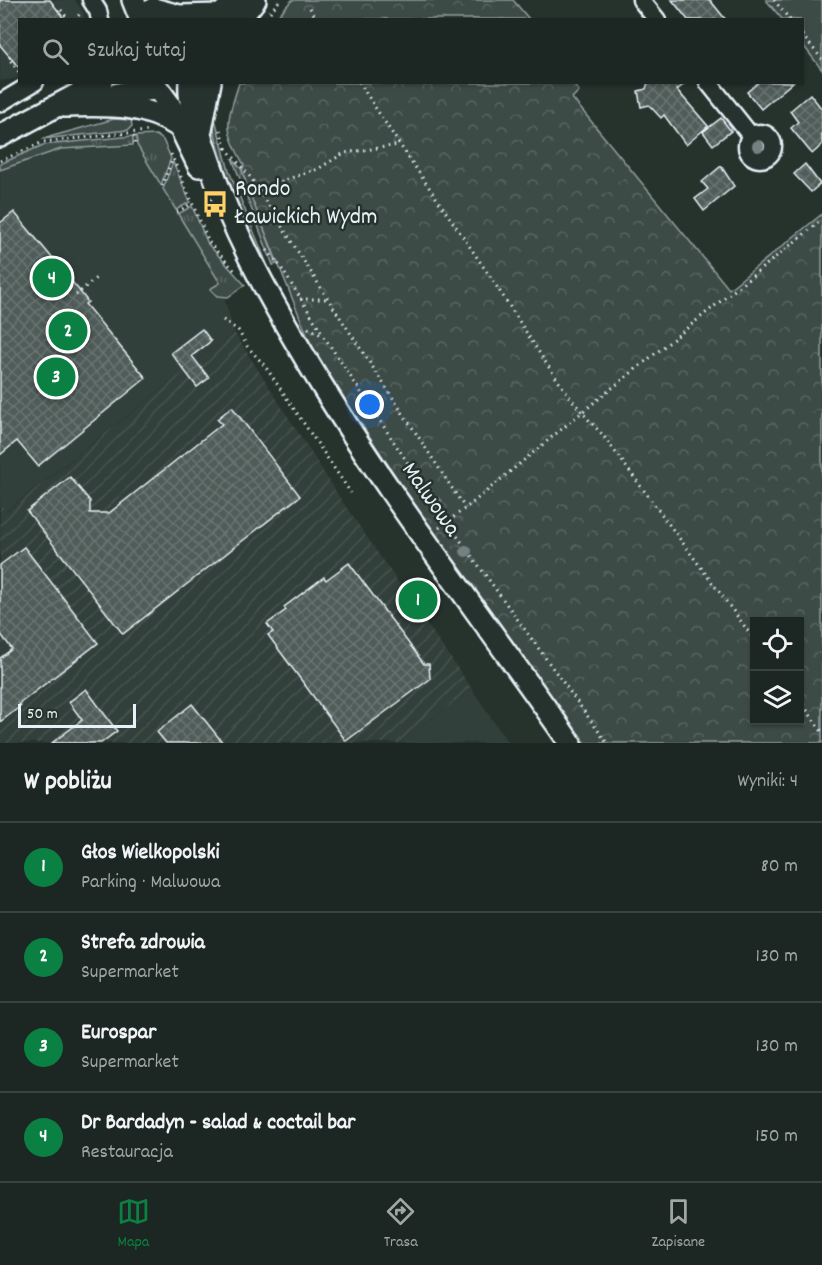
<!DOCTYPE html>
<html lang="pl">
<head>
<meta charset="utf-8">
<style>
  :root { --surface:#1c2622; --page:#252e2a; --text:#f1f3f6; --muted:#a0a5a5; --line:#3a4340; --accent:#0b8043 }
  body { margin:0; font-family:Dekko,sans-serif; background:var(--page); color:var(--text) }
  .controls { position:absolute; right:18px; bottom:18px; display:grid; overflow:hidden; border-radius:0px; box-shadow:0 2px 4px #0004 }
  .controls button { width:54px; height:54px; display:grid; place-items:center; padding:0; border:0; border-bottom:2px solid var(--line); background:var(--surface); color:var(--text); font:30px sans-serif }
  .scale { position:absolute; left:18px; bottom:15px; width:118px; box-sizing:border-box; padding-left:6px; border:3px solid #e8f1f8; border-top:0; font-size:16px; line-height:21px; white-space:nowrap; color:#e8f1f8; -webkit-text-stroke:4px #26332d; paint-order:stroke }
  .you { position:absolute; left:370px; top:405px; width:21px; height:21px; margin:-15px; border:4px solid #fff; border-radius:50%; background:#1a73e8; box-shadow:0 0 0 9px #1a73e833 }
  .badge { display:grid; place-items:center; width:39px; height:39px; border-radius:50%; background:var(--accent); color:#fff; font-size:20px; font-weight:700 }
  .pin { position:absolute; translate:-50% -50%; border:3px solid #fff; box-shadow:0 2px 6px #0006 }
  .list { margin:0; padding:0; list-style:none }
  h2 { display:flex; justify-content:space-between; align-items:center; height:78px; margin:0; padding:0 24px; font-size:26px }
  h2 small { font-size:20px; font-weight:400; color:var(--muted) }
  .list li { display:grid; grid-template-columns:39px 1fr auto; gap:18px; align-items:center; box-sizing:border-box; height:90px; padding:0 24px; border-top:2px solid var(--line) }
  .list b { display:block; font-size:22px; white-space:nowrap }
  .list p { margin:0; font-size:20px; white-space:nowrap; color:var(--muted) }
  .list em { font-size:20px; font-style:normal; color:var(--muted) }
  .icon { flex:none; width:33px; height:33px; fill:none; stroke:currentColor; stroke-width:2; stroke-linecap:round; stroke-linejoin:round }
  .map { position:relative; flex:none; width:822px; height:743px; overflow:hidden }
  .search { position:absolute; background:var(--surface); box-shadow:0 2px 4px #0004; left:18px; right:18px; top:18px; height:66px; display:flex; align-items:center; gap:15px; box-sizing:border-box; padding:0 21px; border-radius:0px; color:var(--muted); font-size:22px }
  .sheet { height:438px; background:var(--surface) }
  nav { display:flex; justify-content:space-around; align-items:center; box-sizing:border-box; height:84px; border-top:2px solid var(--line); background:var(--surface); font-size:16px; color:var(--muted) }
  nav a { display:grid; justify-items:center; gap:3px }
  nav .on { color:var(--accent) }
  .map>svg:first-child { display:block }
</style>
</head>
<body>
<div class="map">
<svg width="822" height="743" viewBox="0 0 822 743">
  <defs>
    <pattern id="industrial-furrows" width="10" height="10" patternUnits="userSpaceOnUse" patternTransform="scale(1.5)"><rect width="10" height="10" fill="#333f3a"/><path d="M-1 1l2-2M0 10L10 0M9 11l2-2" fill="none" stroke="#47524e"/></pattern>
    <pattern id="grass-tufts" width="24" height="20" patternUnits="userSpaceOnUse" patternTransform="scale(1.5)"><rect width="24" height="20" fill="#3e4b47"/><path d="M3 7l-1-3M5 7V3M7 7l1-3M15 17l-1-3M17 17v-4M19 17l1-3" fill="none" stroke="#5a6562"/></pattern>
    <pattern id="forest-crowns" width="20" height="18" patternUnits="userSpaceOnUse" patternTransform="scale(1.5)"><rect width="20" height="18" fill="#3e4b47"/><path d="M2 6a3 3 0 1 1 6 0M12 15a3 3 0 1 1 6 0" fill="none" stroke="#5a6562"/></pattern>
    <pattern id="building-cross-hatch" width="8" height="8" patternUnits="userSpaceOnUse" patternTransform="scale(1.5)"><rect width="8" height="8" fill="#505c59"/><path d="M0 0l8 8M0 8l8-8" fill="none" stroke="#697472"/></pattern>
  </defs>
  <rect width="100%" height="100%" fill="#26332d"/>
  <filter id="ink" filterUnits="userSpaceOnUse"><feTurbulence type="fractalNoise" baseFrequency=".0167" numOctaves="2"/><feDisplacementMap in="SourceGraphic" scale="12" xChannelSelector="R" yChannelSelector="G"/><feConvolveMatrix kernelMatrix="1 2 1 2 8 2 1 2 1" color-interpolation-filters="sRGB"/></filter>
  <g filter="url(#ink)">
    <path fill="#333f3a" d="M0,0H75L84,13V19L20,20L19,78L0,81Z
      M137,146L220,283L234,332L6,511L0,504V170L61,149Z
      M472,689L508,743H399Z"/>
    <path fill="url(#industrial-furrows)" d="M234,332L342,501L472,689L399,743H0V504L7,511Z"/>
    <path fill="url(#grass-tufts)" stroke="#939ea0" stroke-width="1.5" d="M215,119L229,171L274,281C247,233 223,174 212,120Z
      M156,135L163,140L171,158L161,185L137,145L136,136Z
      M133,136V145L61,149L0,170V164L43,145Z
      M232,158L242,170L277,264L273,265Z
      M173,162L190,202L176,210L163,189Z
      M192,206L208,244L245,285L228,297L217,296L210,289L220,283L178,214Z"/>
    <path fill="url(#forest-crowns)" stroke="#939ea0" stroke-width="1.5" fill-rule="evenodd" d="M292,0H513L529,19H275Z
      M239,83H572L579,91L572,98L729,289L822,214V743H585L405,491L314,352L249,192L242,170L244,165C222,126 227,123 239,83ZM754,622H800V720H754Z"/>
    <path fill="#3e4b47" stroke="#939ea0" stroke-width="1.5" d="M766,0H822V70L803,45L802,20L782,19Z
      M114,119L131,120L132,126L128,130L42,139Z"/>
    <path fill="url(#building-cross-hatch)" stroke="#e8f1f8" stroke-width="1.5" d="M0,0H50L65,20H20V69L0,45Z
      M672,0H710L726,20H688Z
      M648,82H687L677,90L708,126L686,145L664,115L661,118L649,105L641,107L638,91L646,89Z
      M759,82H793L761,109L747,92Z
      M810,94L822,109V145L812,154L791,128L798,122L790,111Z
      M721,118L731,131L713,145L703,132Z
      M805,164L820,184L811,192L794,174Z
      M721,166L734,186L704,211L695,199L708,189L702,182Z
      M14,212L78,289L88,302L85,304L146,378L38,466L17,441L0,455V223Z
      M202,329L211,341L192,356L209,378L197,387L171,353Z
      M232,407L300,496L123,634L27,511L70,477L90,501V513H109L222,424L217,419Z
      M24,547L98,643L19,704L21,706L0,722V658L12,649L0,633V565Z
      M349,563L424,664H429L430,679L346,741L268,635L273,632L267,624L286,610L284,607L324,577L326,580Z
      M86,689L117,731L101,743H52L82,720L69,702Z
      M192,704L223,743H166L157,732Z"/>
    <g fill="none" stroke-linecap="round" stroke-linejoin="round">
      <defs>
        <path id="minor" d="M91,0L98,11L100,20
          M641,0L657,20
          M708,82L751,136
          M0,103L35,82
          M747 146a13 13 0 1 1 26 0a13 13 0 1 1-26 0Z"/>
        <path id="tertiary" d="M133,0L141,20
          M153,9L179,16L220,15
          M216,20L236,0
          M239,20L255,0
          M190,82C188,109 201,136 209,161C233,233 269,297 307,361C386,494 482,616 570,743
          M158,89L169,104L199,166
          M101,98L132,91L158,89
          M64,106C108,105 142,102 180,127
          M201,130L210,82
          M0,136L101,82"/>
      </defs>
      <use href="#minor" stroke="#e8f1f8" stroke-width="21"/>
      <use href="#tertiary" stroke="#e8f1f8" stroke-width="26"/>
      <path stroke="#e8f1f8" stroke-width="3" stroke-dasharray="1.5 4.5" stroke-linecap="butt" d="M774,0L790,20
        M310,8L317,20
        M61,10L69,20
        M270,12L280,0
        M74,20L82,12
        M802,35L822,59
        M10,57L8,58L20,73
        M359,82C403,152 451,218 497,287C530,336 560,392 602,434L754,639
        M220,130L226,150
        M134,136L135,145
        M226,148L251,178L328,299L465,508
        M171,154L210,244L235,271
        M0,161L43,142L147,131
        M162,186L172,160
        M258,189L318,169L344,153L399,145
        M177,212L191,204
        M267,250L280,266L323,334
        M76,295L96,278
        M300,299H328
        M223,320L238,330L247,346L265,366L351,493
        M308,328L317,332L325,338L447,522L607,743
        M439,528L471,504L581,413L822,220
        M800,700L822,732"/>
      <use href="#minor" stroke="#26332d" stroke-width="16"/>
      <use href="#tertiary" stroke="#26332d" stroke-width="21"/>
    </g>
    <g fill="#758080">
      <circle cx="758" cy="146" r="6"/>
      <circle cx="437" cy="503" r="6"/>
      <circle cx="466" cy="551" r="6"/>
    </g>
  </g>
  <defs>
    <symbol id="bus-bare" viewBox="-9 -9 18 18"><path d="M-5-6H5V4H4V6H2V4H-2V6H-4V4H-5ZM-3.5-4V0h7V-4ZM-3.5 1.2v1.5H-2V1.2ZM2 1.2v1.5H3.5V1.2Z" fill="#ffd166" stroke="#26332d" stroke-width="2.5" paint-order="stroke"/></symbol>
  </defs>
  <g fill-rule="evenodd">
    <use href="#bus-bare" x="196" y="185" width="38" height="38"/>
  </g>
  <g text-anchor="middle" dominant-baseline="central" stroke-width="5" stroke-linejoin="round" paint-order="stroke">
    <g font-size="24" fill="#e8f1f8" stroke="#26332d" text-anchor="start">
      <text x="235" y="190">Rondo<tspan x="235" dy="28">Ławickich Wydm</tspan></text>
    </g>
    <g font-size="24" fill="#e8f1f8" stroke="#26332d">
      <text transform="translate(430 500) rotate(55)">Malwowa</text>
    </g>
  </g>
</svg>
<div class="controls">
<button><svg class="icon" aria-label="locate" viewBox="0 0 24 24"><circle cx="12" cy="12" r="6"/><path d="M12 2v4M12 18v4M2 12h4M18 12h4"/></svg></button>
<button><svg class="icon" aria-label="layers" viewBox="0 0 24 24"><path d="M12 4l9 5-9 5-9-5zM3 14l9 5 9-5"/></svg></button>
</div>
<div class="scale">50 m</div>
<div class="you"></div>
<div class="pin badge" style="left:418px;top:600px">1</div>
<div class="pin badge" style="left:68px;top:331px">2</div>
<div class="pin badge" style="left:56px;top:377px">3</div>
<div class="pin badge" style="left:52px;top:278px">4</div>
<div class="search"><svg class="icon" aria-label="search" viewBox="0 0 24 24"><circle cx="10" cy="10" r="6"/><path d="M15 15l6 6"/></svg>Szukaj tutaj</div>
</div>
<section class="sheet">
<h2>W pobliżu<small>Wyniki: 4</small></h2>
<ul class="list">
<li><span class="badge">1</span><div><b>Głos Wielkopolski</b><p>Parking · Malwowa</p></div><em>80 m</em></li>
<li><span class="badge">2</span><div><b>Strefa zdrowia</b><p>Supermarket</p></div><em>130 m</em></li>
<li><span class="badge">3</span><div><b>Eurospar</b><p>Supermarket</p></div><em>130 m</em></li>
<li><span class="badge">4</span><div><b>Dr Bardadyn - salad &amp; coctail bar</b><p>Restauracja</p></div><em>150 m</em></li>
</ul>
</section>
<nav>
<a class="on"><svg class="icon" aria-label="map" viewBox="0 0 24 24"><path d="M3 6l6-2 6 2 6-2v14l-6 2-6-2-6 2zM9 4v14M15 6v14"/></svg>Mapa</a>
<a><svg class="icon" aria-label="directions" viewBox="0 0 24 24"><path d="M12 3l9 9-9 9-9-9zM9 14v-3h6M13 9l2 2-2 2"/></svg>Trasa</a>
<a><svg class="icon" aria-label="saved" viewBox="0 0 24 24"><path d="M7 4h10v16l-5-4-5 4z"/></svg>Zapisane</a>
</nav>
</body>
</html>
